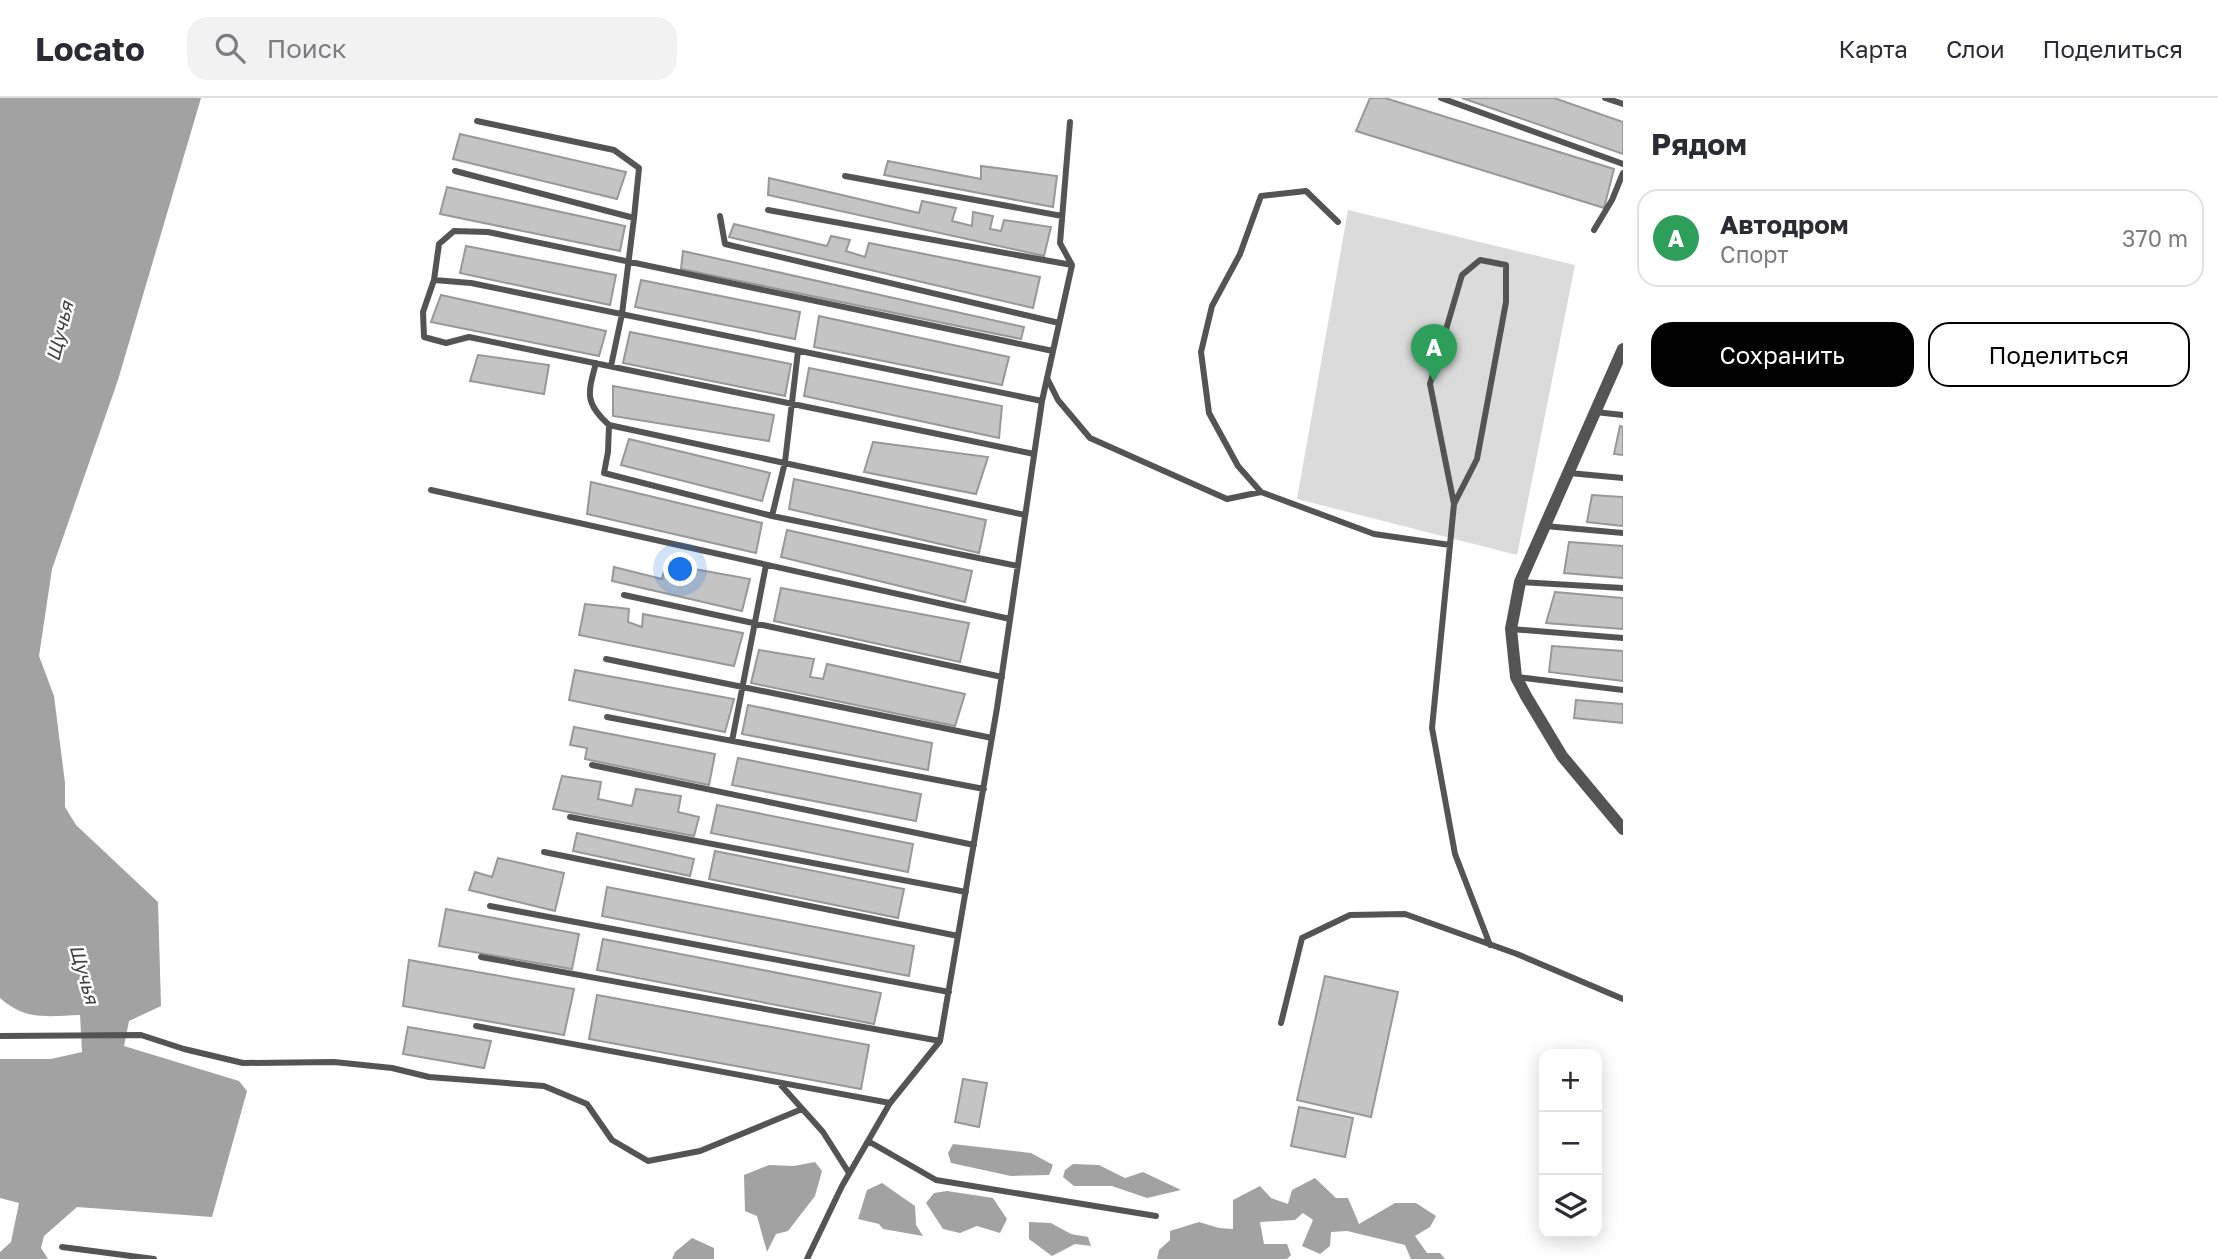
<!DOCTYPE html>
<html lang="ru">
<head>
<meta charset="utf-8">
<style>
  :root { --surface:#fff; --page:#f2f2f3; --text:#2b2b33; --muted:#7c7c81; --line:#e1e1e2; --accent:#000 }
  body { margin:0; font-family:"Golos Text",sans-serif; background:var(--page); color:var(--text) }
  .controls { position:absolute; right:21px; bottom:21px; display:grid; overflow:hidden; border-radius:14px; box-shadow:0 4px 18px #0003 }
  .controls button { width:63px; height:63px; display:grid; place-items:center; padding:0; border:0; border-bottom:2px solid var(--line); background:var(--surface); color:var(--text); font:35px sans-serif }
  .you { position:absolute; left:681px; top:472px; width:24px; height:24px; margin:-18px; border:5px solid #fff; border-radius:50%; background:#1a73e8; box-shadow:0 0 0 10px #1a73e833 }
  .badge { display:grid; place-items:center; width:46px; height:46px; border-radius:50%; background:var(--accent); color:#fff; font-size:23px; font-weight:700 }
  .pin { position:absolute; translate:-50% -58px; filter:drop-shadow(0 2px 4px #0008) }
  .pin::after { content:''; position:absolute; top:37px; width:24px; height:21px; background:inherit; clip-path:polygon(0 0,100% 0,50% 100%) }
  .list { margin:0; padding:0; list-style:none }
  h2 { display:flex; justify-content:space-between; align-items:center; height:91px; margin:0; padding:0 28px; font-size:30px }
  h2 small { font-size:23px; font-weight:400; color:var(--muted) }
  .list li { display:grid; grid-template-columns:46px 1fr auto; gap:21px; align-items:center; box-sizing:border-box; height:98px; margin:0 14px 14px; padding:0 14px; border:2px solid var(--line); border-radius:21px }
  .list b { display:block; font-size:26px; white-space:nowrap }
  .list p { margin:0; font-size:23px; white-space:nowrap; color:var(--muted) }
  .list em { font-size:23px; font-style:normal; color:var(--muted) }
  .actions { display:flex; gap:14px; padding:21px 28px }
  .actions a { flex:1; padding:16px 0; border:2px solid var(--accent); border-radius:21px; text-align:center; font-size:24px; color:var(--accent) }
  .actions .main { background:var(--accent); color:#fff }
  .icon { flex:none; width:38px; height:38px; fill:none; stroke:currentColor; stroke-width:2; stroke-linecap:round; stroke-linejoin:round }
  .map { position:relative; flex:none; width:1623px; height:1161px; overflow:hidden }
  header { display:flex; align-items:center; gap:42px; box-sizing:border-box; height:98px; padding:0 35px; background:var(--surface); border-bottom:2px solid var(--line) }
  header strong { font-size:33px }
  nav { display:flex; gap:38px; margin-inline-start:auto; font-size:24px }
  .search { width:490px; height:63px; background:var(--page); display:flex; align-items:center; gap:18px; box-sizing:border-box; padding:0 24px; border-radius:21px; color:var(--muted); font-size:26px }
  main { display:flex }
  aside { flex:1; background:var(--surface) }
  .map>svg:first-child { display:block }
</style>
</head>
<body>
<header>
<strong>Locato</strong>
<div class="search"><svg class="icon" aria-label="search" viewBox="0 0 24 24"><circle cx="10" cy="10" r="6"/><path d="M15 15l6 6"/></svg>Поиск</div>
<nav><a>Карта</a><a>Слои</a><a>Поделиться</a></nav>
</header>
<main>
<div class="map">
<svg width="1623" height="1161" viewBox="0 0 1623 1161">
  <rect width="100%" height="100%" fill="#fff"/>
  <path fill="#dbdbdb" d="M1348,112L1575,167L1517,457L1297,401Z"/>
  <path fill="#a2a2a2" d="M0,0H201L118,282L52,471L39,558L54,598L65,685V709L76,727L158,804L161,908L129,923L124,948L239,983L247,993L212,1119L77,1109L44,1138L41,1150L48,1161H0V1154L11,1144L19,1105L0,1100V961H51L82,954L80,917C48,918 26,923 0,900Z
    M953,1046L1031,1055L1053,1067L1049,1077L1011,1078L951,1065L948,1055Z
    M815,1064L822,1073L815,1098L788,1133L776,1136L767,1154L757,1118L745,1113L744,1077L769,1067L794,1068Z
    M1073,1066L1099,1067L1125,1080L1143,1074L1181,1092L1147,1100L1112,1088H1074L1063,1079L1065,1072Z
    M1315,1080L1336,1100H1348L1359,1126L1395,1105H1416L1436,1118L1430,1129L1415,1138L1427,1155H1440L1445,1161H1411L1405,1147L1347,1133L1331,1134L1330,1148L1320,1156L1302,1148L1313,1122L1303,1115L1295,1122L1260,1124L1264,1146H1287L1291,1157L1287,1161H1157L1159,1152L1170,1142V1133L1199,1124L1219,1130L1233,1131V1102L1260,1088L1271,1100L1288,1106L1292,1092Z
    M882,1085L915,1108L916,1127L923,1138L883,1131L879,1126L858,1121L867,1092Z
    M947,1093L993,1100L1007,1121L1000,1135L977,1128L960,1135L943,1131L926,1105L934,1095Z
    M1029,1124L1051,1125L1071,1136L1088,1139L1091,1148L1075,1146L1052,1158L1029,1141Z
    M692,1140L714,1150V1161H672L675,1154Z"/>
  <path fill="#c4c4c4" stroke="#989898" stroke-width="2" d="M1370,0H1385L1614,71L1604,110L1356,33Z
    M1462,0H1554L1623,24V56Z
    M460,36L626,74L617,101L453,61Z
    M888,63L981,81V68L1057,78L1053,109L884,77Z
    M769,80L919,115L922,103L956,110L952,123L972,128L973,114L993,118L990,131L1001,133L1004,122L1051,129L1044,158L768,97Z
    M447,89L625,128L620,153L440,116Z
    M734,126L827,148L831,138L850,142L846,153L865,159L869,145L1040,179L1033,210L729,139Z
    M466,148L616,177L610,207L460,175Z
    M683,153L1024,229L1021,241L681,171Z
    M641,182L800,214L795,241L635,209Z
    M441,197L606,233L599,258L431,224Z
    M819,218L1009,259L1002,287L814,249Z
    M630,234L791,266L785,298L623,265Z
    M478,257L549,267L544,296L470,283Z
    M809,270L1002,308L999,340L804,298Z
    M613,288L774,317L769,343L613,318Z
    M1620,328L1623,329V357L1614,356Z
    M629,341L770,375L762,403L621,367Z
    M873,344L988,359L976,396L864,374Z
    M794,381L986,422L979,455L789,411Z
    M591,384L762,425L756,455L587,416Z
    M1592,397L1623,399V428L1587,424Z
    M787,432L972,473L965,504L781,459Z
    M1569,444L1623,448V480L1564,475Z
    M666,466L750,481L742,513L612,483L614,469L662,481Z
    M781,490L969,525L960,564L774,523Z
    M1555,494L1623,500V531L1546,525Z
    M585,506L629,511L628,524L642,529L643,516L743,535L734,568L579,537Z
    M1552,548L1623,553V583L1549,574Z
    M759,552L814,561L810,579L823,581L827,566L965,596L955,628L751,585Z
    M575,572L734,601L725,634L569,602Z
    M1576,602L1623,606V625L1574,620Z
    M748,607L932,645L928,672L742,636Z
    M574,629L715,656L709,687L585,661L587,650L570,647Z
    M738,660L921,696L916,723L732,687Z
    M562,678L601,684L598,701L632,708L636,691L681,698L678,714L699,719L694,738L553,711Z
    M717,707L913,746L908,774L711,735Z
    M577,735L694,761L690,778L573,753Z
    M715,753L904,791L898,820L709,781Z
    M498,760L564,775L555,813L469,792L475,774L492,779Z
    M607,789L914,848L909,878L602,818Z
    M446,811L579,836L572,871L439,848Z
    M603,841L881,895L874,926L597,872Z
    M409,862L574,891L564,937L403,908Z
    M1325,878L1398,894L1371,1019L1297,1002Z
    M597,897L869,947L861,991L589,941Z
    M408,929L491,943L484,970L403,956Z
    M963,981L987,985L979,1029L955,1024Z
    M1299,1009L1353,1020L1345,1059L1291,1048Z"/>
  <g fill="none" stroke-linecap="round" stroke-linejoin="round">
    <path stroke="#545454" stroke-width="6" d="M1441,0L1623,66
      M1605,0L1623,6
      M477,23L614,52L639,70L634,120
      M455,73L634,120L622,216L611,268
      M845,78L1062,118
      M768,112L1072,167
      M720,118L725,146L1059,225
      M1594,132L1612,102L1623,75
      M434,182L423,214L424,239L446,245L469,239L1034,356
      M596,265C588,295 584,305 609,327L608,354L604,375L772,418L1018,468
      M1047,280L1058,302L1090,340L1227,401L1261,394L1374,436L1450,447
      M1042,303L471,185L434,182L439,146L454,133L488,134L1053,253
      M1595,314L1623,317
      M609,327L1025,417
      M1569,375L1623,380
      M431,392L1010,521
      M1261,394L1238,368L1209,315L1201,254L1212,208L1240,156L1261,98L1306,93L1338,124
      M1454,406L1430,286L1462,177L1480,162L1506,167V204L1477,361L1454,406L1432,630L1455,756L1490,847
      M772,418L785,364L798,253
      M1545,428L1623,435
      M1520,484L1623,490
      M624,497L1002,579
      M1511,531L1623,540
      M606,561L992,640
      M1517,579L1623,592
      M607,619L984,691
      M732,643L766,467
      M592,667L974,747
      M570,719L966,794
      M544,754L958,838
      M490,808L949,894
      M481,859L940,943
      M1281,925L1302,840L1350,817L1405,816L1517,856L1623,901
      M476,928L890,1005
      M0,938L141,937L184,951L243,965L334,964L392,970L429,979L544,988L587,1006L612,1042L648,1063L700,1053L802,1011
      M780,986L823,1034L849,1075
      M868,1043L936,1082L1156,1118
      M62,1149L154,1161
      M807,1161L842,1088L890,1005L940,943L997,610L1042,303L1072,167L1060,145L1070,24"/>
    <path stroke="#545454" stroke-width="12" d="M1623,251L1520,484L1511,531L1516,579L1526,598L1562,658L1623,731"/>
  </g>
  <g text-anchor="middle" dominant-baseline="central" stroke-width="5" stroke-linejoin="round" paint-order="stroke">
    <g font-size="19" font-style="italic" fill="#434343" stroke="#fff">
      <text transform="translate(59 233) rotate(-76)">Щучья</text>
      <text transform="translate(85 876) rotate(74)">Щучья</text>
    </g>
  </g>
</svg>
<div class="controls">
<button>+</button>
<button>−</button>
<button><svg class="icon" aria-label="layers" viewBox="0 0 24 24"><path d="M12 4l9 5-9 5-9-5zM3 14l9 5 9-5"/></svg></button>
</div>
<div class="you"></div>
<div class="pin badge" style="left:1434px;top:284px;background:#2e9e5b">A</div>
</div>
<aside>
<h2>Рядом<small></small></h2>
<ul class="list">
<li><span class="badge" style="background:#2e9e5b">A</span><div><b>Автодром</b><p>Спорт</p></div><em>370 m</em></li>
</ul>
<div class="actions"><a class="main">Сохранить</a><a>Поделиться</a></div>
</aside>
</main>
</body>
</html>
